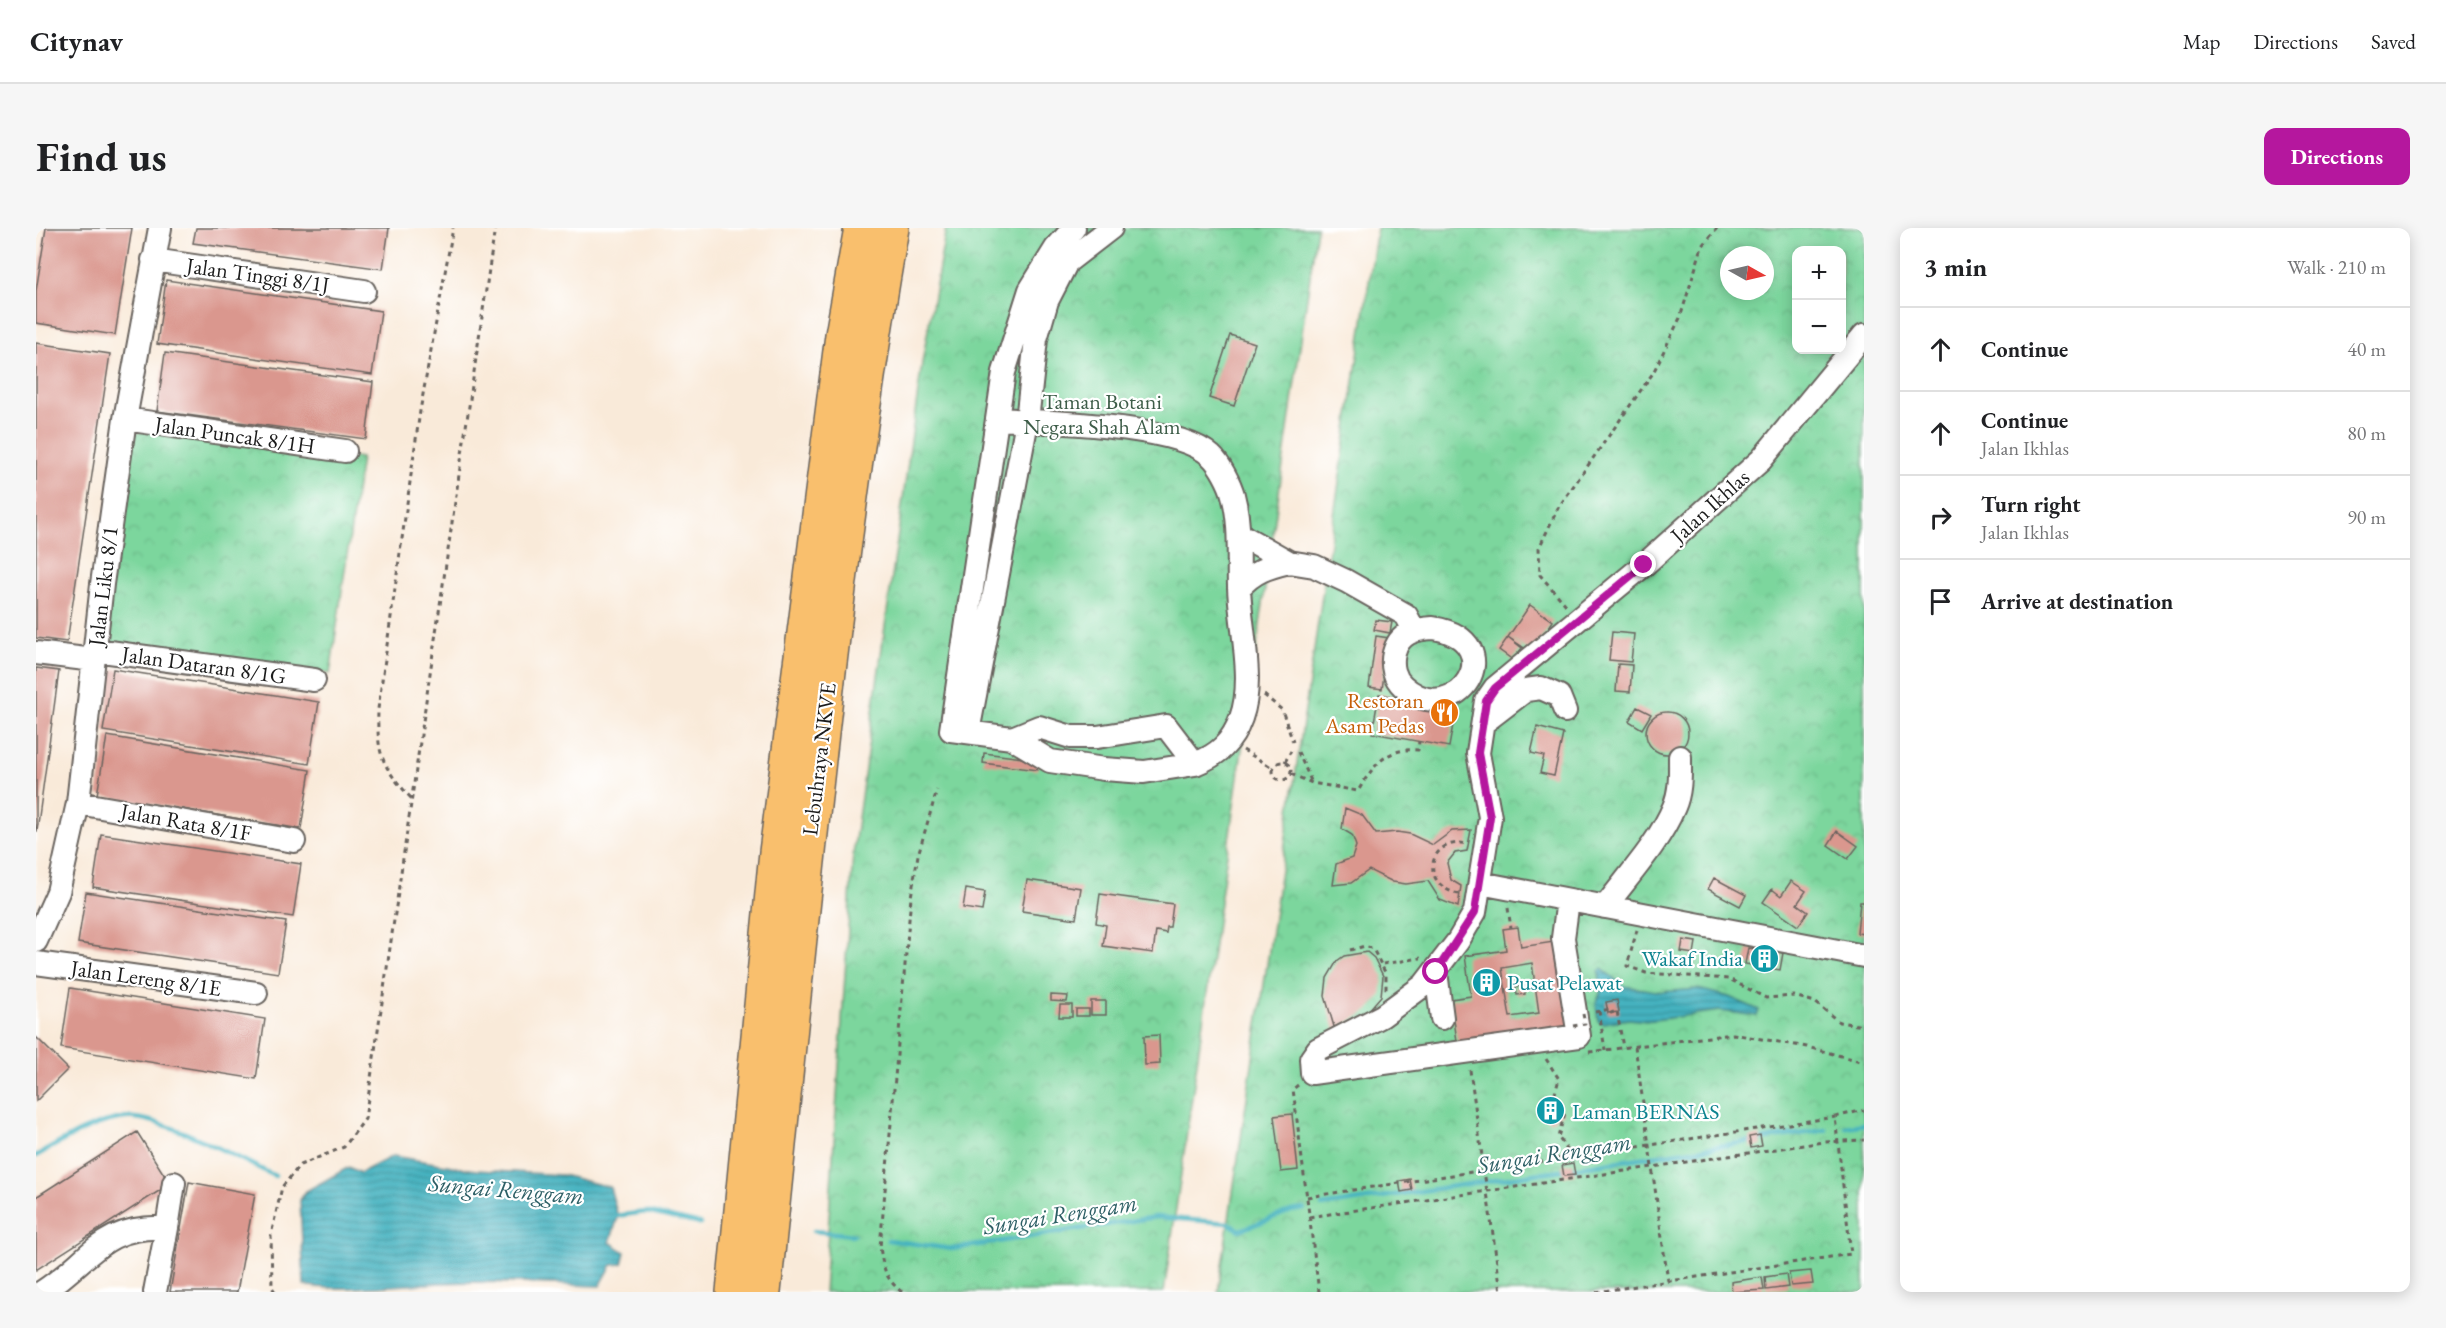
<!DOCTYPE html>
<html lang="en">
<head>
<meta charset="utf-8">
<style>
  :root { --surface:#fff; --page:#f6f6f6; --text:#202124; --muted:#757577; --line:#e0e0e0; --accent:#b5179e }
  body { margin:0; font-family:"EB Garamond",serif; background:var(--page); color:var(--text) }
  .controls { position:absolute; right:18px; top:18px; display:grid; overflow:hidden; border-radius:12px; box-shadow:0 3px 15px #0003 }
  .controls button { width:54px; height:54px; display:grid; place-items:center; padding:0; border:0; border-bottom:2px solid var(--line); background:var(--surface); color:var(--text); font:30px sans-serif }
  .compass { position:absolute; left:1684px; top:18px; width:54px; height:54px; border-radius:50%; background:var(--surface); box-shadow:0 3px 15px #0003; rotate:98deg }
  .stop { position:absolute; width:18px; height:18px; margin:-14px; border:4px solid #b5179e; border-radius:50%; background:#fff }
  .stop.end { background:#b5179e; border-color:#fff; box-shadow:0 2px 6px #0008 }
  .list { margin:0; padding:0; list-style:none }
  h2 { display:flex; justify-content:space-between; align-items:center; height:78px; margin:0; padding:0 24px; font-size:26px }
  h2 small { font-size:20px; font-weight:400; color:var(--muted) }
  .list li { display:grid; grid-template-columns:39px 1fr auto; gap:18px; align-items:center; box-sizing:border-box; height:84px; padding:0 24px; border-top:2px solid var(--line) }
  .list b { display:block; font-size:22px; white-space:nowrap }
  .list p { margin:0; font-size:20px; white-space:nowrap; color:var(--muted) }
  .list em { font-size:20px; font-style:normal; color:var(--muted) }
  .icon { flex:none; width:33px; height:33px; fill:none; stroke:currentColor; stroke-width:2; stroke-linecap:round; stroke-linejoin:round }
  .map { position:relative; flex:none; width:1828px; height:1064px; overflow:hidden; border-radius:12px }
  header { display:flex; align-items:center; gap:36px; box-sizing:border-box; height:84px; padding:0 30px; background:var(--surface); border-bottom:2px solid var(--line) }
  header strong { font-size:28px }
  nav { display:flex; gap:33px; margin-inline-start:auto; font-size:21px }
  .intro { display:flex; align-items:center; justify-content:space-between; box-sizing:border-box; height:144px; padding:0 36px }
  h1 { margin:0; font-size:42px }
  .button { padding:15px 27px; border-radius:12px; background:var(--accent); color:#fff; font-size:21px; font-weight:700 }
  main { display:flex; gap:36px; padding:0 36px }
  aside { flex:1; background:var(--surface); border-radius:12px; box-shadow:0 3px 15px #0003 }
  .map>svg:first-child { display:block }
</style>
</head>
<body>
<header>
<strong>Citynav</strong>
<nav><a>Map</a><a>Directions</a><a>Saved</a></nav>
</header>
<div class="intro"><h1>Find us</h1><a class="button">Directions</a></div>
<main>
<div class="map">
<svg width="1828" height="1064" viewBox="0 0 1828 1064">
  <defs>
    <pattern id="park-crowns" width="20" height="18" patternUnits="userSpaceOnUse" patternTransform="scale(1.5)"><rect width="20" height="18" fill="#7cd69d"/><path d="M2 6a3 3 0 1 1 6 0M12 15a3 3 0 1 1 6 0" fill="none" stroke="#6bb787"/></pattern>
    <pattern id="water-rules" width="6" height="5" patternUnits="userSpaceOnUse" patternTransform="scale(1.5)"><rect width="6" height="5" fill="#44b2c0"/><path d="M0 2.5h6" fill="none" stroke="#38909b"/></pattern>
  </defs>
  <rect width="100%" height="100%" fill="#fff"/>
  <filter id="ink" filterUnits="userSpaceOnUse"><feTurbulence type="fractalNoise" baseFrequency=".0167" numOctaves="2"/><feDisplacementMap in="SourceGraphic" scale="12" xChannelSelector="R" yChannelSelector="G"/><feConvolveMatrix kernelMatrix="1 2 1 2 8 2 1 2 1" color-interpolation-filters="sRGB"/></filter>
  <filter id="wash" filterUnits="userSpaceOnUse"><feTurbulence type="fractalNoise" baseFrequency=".008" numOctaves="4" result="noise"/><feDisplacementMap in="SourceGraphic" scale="24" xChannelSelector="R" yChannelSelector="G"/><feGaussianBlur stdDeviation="1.35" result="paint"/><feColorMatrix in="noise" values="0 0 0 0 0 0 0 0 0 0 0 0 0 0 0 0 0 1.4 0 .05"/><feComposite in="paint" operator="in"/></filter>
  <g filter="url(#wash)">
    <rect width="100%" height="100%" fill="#f9ead9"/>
    <path fill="url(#park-crowns)" stroke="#4c795c" stroke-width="1.5" fill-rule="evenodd" d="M910,0H1281L1128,1064H788L817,626L886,135Z
      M1341,0H1828V1064H1182ZM1760,22H1806V122H1760ZM1693,27H1729V63H1693Z
      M120,201L325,230L294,446L77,416L69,409L91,212L100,205Z"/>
    <path fill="url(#water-rules)" stroke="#30676e" stroke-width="1.5" d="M1566,741L1588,758L1626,764L1662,761L1693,769L1723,782L1721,788L1683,783L1611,793L1593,791L1567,795L1562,793L1560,776L1565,763L1563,743Z
      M357,928L440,942L526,947L574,959L582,989L574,1014L589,1024L586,1036L576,1037L564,1058C511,1057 456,1052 404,1055C370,1057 296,1064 268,1057L264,972L270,963L313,939L324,945Z"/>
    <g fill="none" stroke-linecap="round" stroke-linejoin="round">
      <path stroke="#44b2c0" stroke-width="4.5" d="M1810,899L1828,896
        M0,928C29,912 55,894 89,890C121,885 208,933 239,948
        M1286,978L1790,902
        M579,988L610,984L665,996
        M778,1003L818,1007
        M852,1012L916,1021L1120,989L1192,995L1204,1002L1255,983L1268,981"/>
    </g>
    <g id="blocks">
      <path fill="#da978e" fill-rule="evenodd" d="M10,0H96L79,107L0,95V63Z
        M160,0H353L347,41L157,15Z
        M130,52L345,83L336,147L121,116Z
        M1194,107L1219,115L1198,178L1173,170Z
        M0,115L74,126L31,414L0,410Z
        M129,125L337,154L330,211L121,183Z
        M1494,377L1517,393L1496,425L1472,409Z
        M1340,392L1356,394L1354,405L1338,402Z
        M1576,404L1598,406L1595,434L1573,432Z
        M1340,408L1353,410L1346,461L1333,459Z
        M1472,409L1486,420L1477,432L1463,422Z
        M1582,436L1596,437L1594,464L1580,463Z
        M0,440L23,443L1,603H0Z
        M77,441L283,474L273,536L67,503Z
        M1343,466L1420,480L1413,519L1336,505Z
        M1601,479L1615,486L1606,501L1593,493Z
        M1610 505a21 21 0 1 1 42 0a21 21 0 1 1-42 0Z
        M1501,499L1527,506L1518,548L1504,545L1508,528L1495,525Z
        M71,508L274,542L265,601L61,567Z
        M948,525L1002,532L1001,542L947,535Z
        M1309,580L1326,587L1340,606L1361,604L1374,606L1397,617L1416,603L1435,602L1431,623L1419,625L1411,635L1415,652L1425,658L1422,679L1404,672L1392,653L1370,656L1357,654L1333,642L1315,655L1297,657L1300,636L1316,630L1320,618L1316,607L1306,601Z
        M1801,603L1822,618L1812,631L1792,617Z
        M65,606L265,636L257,689L57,659Z
        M1678,650L1710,667L1704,678L1672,661Z
        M991,652L1045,660L1040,691L986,683Z
        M1755,653L1770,663L1761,676L1772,684L1762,698L1727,674L1736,661L1745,668Z
        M930,661L949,664L946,683L927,680Z
        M50,664L250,694L242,745L42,715Z
        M1064,666L1137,676L1134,699H1131L1130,705L1120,703L1117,725L1067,718L1070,697L1060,695Z
        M1824,674H1828V706L1821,705Z
        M1482,699L1485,719L1524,713L1539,812L1422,820L1415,771L1435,768L1429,728L1470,722L1467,701ZM1496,735L1503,785L1474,789L1466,740Z
        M1647,712L1660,714L1658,726L1645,724Z
        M1712,720L1747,725L1744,742L1709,736Z
        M1331,724L1338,730L1347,748L1345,768L1332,783L1299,802L1289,768L1291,750L1301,733L1308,728Z
        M1488,758L1489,766L1481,767L1479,759Z
        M34,760L229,791L220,851L25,820Z
        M1015,767L1032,768L1031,774L1015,773Z
        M1581,772L1583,784L1572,785L1570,774Z
        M1055,773H1070V787H1055Z
        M1024,777H1036V789H1023Z
        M1040,781H1053V788H1040Z
        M1123,807L1124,836L1109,837L1108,808Z
        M0,809L32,841L0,873Z
        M1517,872L1527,885L1514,894L1504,882Z
        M1256,886L1262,942L1245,944L1238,888Z
        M101,904L134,956L0,1042V969Z
        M1724,907L1726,918L1715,920L1713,909Z
        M1537,935L1539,947L1528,948L1526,937Z
        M1374,951L1376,962L1365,964L1363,953Z
        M153,954L219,966L201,1064H134Z
        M1775,1043L1777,1056L1755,1058L1753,1045Z
        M1750,1046L1752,1059L1730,1062L1729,1049Z
        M1726,1049L1728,1062L1696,1064L1695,1054Z"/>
    </g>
  </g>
  <g filter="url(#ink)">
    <use href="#blocks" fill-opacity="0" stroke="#69645e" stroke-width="1.5"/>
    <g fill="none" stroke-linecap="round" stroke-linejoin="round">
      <defs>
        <path id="minor" d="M117,32L328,63
          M89,191L309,223
          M961,191C1009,194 1141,196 1175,228C1184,236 1194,256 1197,267C1205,297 1202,328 1203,358C1204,399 1219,452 1205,490C1196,515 1182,527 1159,536L1130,498L1061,509H1035L1003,499L976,510L915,502L968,144L994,62L1020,20L1038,0
          M1203,306L1253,334L1278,338L1310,353L1370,387L1378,402
          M1203,360C1218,343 1232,339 1253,334
          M1397,400C1478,413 1420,506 1367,458C1358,450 1355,437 1358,425C1363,405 1379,401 1397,400Z
          M59,422L278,452
          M0,425L58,432
          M1447,495L1490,462L1505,460L1523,468L1529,483
          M932,504L991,193L1000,111L1011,73L1031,34L1075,0
          M976,510L1014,533L1068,541L1108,544L1159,536
          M42,575L258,613
          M1444,655L1828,728
          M1532,672L1527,710L1543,808L1276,845L1275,831L1282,821L1346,788L1388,757L1422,713L1439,684L1454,589L1442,525L1450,473L1459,460L1608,337L1725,232L1828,107
          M1569,679C1592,648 1623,615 1638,579C1645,563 1644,546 1644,529
          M0,713L22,664L42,575L66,356L89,191L124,0
          M0,735L220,765
          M1400,744L1406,790
          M131,1000L138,955
          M6,1064C54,1034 64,996 131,1000L119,1064"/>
        <path id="highway" d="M697,1064L740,624L806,107L825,0
          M728,1064C765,709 795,352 856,0"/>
      </defs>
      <use href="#minor" stroke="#69645e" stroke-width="26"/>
      <use href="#highway" stroke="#69645e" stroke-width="36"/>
      <path stroke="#69645e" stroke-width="3" stroke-dasharray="4.5 4.5" stroke-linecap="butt" d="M1530,377L1504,347L1503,320L1522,280L1617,145L1644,90L1666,19L1681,0
        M1228,467L1246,482L1257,514
        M1207,522L1237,540
        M1262,524L1276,555
        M1237 543a9 9 0 1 1 18 0a9 9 0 1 1-18 0Z
        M1249,534L1255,523
        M1255,546L1276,555L1322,563C1337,538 1350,519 1382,522L1383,513
        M375,570C344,536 341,526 342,481L384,183L417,0
        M1423,666C1382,657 1392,608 1432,616
        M1472,680L1475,700
        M1601,702L1591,738L1610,745L1693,751L1730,770L1758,768L1779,774L1803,794L1828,798
        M1314,722L1329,718L1337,721L1350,746V762
        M1347,736L1385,730
        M1563,783L1569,822
        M1559,784L1574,781L1575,785L1581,783L1587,820
        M1599,818L1632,1053
        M1553,824L1697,806L1771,819L1828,834
        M1510,831L1523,851L1518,869L1529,885L1522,909L1537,930
        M1434,842L1465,1064
        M1262,857L1257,861L1283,1064
        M1271,969L1799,889
        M1273,989L1788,914L1828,912
        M239,1064L236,1059L235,1007L246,959L264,937L308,919L329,891L459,0
        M866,1064C849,1051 847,1039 844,1019L875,669L882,627L901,562
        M1560,1064L1815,1026L1799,889L1828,882"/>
      <use href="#minor" stroke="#fff" stroke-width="22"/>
      <use href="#highway" stroke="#f9bf6d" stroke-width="33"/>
      <path stroke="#69645e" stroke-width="3" stroke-dasharray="4.5 4.5" stroke-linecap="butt" d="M1537,798L1549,796L1547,786"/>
    </g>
  </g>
  <g fill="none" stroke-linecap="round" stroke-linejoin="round" filter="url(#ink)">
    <path stroke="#b5179e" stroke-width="8" d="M1400,744L1439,684L1454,589L1442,525L1450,473L1459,460L1608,337"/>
  </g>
  <defs>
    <symbol id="restaurant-disc" viewBox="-11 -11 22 22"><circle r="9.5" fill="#e8710a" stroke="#fff"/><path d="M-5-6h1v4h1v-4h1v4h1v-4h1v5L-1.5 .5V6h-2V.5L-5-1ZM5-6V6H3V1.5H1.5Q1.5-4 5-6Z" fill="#fff"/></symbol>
    <symbol id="building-disc" viewBox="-11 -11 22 22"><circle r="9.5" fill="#0f9aa8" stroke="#fff"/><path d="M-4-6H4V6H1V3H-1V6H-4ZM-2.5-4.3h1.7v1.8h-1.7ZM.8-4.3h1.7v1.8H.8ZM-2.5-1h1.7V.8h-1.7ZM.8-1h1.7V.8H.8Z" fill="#fff"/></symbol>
  </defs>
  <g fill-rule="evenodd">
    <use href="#restaurant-disc" x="1392" y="468" width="33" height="33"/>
    <use href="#building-disc" x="1712" y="714" width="33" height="33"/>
    <use href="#building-disc" x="1434" y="738" width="33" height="33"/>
    <use href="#building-disc" x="1498" y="866" width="33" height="33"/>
  </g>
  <g text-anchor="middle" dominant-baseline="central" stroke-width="4.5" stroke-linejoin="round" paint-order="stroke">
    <g font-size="22" fill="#1c1c1c" stroke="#fff">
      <text transform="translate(222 47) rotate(8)">Jalan Tinggi 8/1J</text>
      <text transform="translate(199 207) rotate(8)">Jalan Puncak 8/1H</text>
      <text transform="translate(1674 278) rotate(-42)">Jalan Ikhlas</text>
      <text transform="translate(67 358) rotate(-83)">Jalan Liku 8/1</text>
      <text transform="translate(168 437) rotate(8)">Jalan Dataran 8/1G</text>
      <text transform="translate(783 531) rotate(-83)">Lebuhraya NKVE</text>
      <text transform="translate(150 594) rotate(10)">Jalan Rata 8/1F</text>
      <text transform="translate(110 750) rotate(8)">Jalan Lereng 8/1E</text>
    </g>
    <g font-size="22" fill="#3e5d49" stroke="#fff">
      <text x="1066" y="173">Taman Botani<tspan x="1066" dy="25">Negara Shah Alam</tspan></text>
    </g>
    <g font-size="22" fill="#c56008" stroke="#fff" text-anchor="end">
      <text x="1388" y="472">Restoran<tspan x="1388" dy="25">Asam Pedas</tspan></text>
    </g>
    <g font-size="22" fill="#0d838f" stroke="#fff" text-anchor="start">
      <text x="1707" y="730" text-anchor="end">Wakaf India</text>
      <text x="1471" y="754">Pusat Pelawat</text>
      <text x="1536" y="883">Laman BERNAS</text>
    </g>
    <g font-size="24" font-style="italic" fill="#2e6066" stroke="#fff">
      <text transform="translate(1518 925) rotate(-9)">Sungai Renggam</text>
      <text transform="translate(470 961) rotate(5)">Sungai Renggam</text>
      <text transform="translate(1024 986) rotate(-9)">Sungai Renggam</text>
    </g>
  </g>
</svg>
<div class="controls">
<button>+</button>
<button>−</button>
</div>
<svg class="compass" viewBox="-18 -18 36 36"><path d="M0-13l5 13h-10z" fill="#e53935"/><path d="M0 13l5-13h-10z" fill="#757577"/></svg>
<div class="stop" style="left:1400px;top:744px"></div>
<div class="stop end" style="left:1608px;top:337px"></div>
</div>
<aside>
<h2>3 min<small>Walk · 210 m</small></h2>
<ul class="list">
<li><svg class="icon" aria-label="ahead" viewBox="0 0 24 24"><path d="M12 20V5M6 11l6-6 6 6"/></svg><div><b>Continue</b></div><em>40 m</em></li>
<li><svg class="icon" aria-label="ahead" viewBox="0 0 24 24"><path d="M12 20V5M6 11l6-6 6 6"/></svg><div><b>Continue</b><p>Jalan Ikhlas</p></div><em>80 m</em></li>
<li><svg class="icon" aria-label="right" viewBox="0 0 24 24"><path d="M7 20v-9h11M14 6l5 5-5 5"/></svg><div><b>Turn right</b><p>Jalan Ikhlas</p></div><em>90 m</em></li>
<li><svg class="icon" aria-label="arrive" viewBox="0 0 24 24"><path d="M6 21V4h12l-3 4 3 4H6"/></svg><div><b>Arrive at destination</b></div></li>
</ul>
</aside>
</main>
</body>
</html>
